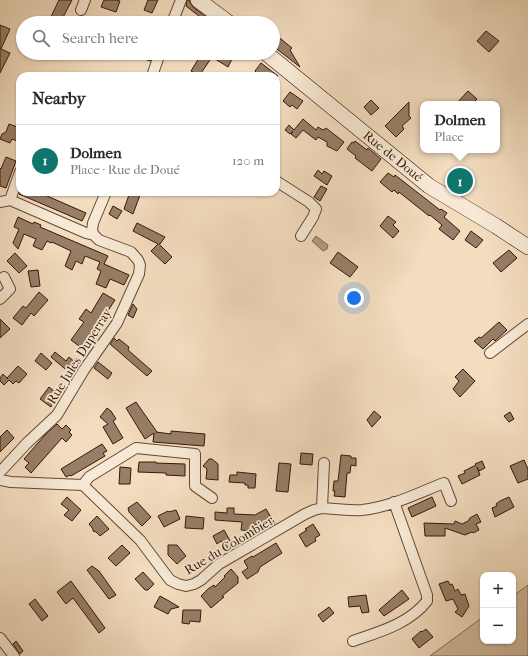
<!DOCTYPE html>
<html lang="en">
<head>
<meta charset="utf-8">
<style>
  :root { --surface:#fff; --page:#f7f7f7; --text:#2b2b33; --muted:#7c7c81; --line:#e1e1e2; --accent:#0f766e }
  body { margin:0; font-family:"IM FELL French Canon",serif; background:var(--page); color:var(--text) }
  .controls { position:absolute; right:12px; bottom:12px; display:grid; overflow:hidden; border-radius:8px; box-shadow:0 1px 3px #0004 }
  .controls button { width:36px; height:36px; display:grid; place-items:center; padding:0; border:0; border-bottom:1px solid var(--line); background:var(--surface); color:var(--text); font:20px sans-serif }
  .you { position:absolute; left:354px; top:298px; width:14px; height:14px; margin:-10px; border:3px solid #fff; border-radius:50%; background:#1a73e8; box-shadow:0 0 0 6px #1a73e833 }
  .badge { display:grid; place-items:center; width:26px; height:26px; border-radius:50%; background:var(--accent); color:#fff; font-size:13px; font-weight:700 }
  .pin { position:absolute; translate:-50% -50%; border:2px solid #fff; box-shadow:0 1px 4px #0006 }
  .popup { position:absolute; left:420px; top:101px; width:80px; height:52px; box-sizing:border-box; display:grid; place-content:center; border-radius:8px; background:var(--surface); filter:drop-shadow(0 1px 3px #0005); font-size:13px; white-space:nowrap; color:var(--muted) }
  .popup b { font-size:15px; color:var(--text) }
  .popup::after { content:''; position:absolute; left:50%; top:100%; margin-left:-8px; border:8px solid transparent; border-top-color:var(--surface) }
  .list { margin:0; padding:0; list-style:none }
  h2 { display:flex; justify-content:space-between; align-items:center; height:52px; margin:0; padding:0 16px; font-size:17px }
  h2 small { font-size:13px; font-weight:400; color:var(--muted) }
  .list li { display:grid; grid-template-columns:26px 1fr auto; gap:12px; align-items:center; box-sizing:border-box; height:72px; padding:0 16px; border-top:1px solid var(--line) }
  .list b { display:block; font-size:15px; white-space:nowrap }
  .list p { margin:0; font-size:13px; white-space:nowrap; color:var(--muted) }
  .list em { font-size:13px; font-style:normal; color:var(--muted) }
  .icon { flex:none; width:22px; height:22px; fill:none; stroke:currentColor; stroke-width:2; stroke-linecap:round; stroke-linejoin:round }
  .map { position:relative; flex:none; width:528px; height:656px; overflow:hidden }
  .search { position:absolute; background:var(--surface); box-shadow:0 1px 3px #0004; left:16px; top:16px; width:264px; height:44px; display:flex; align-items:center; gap:10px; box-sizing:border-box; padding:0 14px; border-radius:22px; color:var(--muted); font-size:15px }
  .panel { position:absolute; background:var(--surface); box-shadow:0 1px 3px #0004; left:16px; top:72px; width:264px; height:124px; border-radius:12px }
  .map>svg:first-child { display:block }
</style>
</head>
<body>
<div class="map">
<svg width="528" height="656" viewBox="0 0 528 656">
  <rect width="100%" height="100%" fill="#f3ddbf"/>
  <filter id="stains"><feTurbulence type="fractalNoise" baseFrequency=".005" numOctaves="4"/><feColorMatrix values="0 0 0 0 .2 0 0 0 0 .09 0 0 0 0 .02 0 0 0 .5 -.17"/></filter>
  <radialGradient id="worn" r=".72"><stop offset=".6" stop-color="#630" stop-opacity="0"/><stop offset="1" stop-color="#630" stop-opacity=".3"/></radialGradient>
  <path fill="#d3bba0" stroke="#846954" d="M528,585V656H430L483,617V641H513V596Z"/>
  <path fill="#b39a81" stroke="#816651" d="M316,236L328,245L327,249L323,251L312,241Z"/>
  <path fill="#987e68" stroke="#361709" d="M59,0H72L60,23H48Z
    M104,0H116L120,1L116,12L101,7Z
    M148,0H158L152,13L144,10Z
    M187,0H189L193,7L214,23H208L186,6Z
    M0,25L10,29L1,49L10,53L0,73Z
    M486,31L499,41L489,52L477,41Z
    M276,35L292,48L290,50L300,67L273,46V39Z
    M130,53H153L150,61Z
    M202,53H235L228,67L212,57L199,76L191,71Z
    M261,63L278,76H254L257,73L255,71Z
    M468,91L477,99L472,104H456Z
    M290,92L303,101L297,109L292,105L290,107L283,101Z
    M371,100L379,108L371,115L364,107Z
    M409,102V116L411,118L402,126L404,129L396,137L385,126Z
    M303,119L316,130L318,127L323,130L326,128L344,142L337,151L327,146V142L318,137L316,140L303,130L296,138L291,134L293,131L290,134L285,130L289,125L294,130Z
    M9,124L20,128V134L17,141L12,139L10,143L0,139L2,134L6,132Z
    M355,141L367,150L368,148L381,159L372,171L355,158L356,156L347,149L352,142L354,143Z
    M6,157L16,161L6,188L0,186V168L1,169Z
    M318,170L322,174L324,171L332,176L327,185L314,176Z
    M388,173L394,177L395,175L440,210L441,209L447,213L444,217L460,231L453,240L439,229L442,225L430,215L429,216L399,192L398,194L394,190L392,192L380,182Z
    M321,186L327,189L320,201L314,197Z
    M20,192H38L86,213L82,221L19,194Z
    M130,192L140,195L133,214L124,209Z
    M113,206L122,211L117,219L109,214Z
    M388,216L396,222L393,225L399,231L393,238L380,226Z
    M18,217L33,224L34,222L41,225L40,227L108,256L104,264L129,275L124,285L110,279L106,288L96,284L101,271L97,269L100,262L85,256L82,264L76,261L72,270L65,266L71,251L52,242L51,243L47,241L42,250L33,246L36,239L24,234L18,249L13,243L19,229L14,227Z
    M137,223L165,237L160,244H159L172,257L165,264L151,251L158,244L133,231Z
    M471,231L483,240L476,248L465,240Z
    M509,250L517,258L501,272L493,263Z
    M338,252L358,267L350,277L330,263Z
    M15,253L27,266L19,273L7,261Z
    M38,270L40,286L31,287L28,271Z
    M39,292L48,300L34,316L31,313L22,325L13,318L23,306L26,308Z
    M103,293L115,300L83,349L71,340L84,322L79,319L86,309L91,313Z
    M133,304L137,309L133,318L128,315Z
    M0,319L10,329L0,338Z
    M499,322L507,330L495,341L493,339L483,349L474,341L479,337L481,338Z
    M114,338L117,341L119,339L129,347L128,350L152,371L147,376L110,344Z
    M55,352L66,361L69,357L77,364L70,373L51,357Z
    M41,353L52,363L46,370L35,361Z
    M98,362L112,373L108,379L94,368Z
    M18,366L27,374L19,383L16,381L13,384L9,380L4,385L0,381V378L3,374L8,379L7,378Z
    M463,369L475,381L460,397L453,389L459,381L455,377Z
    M49,387L59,395L51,407L40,399Z
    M136,402L157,432H156L171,434V431L205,434L204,446L153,442L154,433L145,439L126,408Z
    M107,408L111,411L116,419L113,421L123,438L113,444L103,427L108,424L100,417Z
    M374,411L381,417L372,427L367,420Z
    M510,412L514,419L509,422L504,416Z
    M57,424L62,429L66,425L71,430L69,432L72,435L66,442L62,438L31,473L25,467L29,463L24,459L45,435Z
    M7,430L14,438L0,452V437Z
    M102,444L107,451L103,453L105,456L71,476L70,475L66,477L61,469Z
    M301,453L313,454L312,465L300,464Z
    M341,455L351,456V458H356V466L351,465L350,473H347L345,497L334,496L335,491H333L334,481H338Z
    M209,459H212L218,464V480L206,479L207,469L203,466Z
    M524,460L528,469V479L518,483L510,466Z
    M482,461L485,468L479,471L477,467L480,475L462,484L458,476L465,473L464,471L476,465L475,464Z
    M139,462H156V463L185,464V476L166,475V473L138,472Z
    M279,463L291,464L288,492L276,491Z
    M120,467L131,468L130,484H119Z
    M237,472L256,474L255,488H248V485H245V483L229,482L230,475H237Z
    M67,497L81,510L72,521L64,515L69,510L61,504Z
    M432,497L436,506L412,517L408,508Z
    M509,497L514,507L495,517L492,508L497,506L496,504L500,501Z
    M137,502L151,517L142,526L129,512L128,508Z
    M227,508H234V514L255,515L266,509L275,524L267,529L265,524H257L250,528V531L241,530L242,522L215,520V512L227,513Z
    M176,510L180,519L164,527L158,516L168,511L169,512Z
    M477,514L481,522L476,524L479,530L473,533L472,532L465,535L445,528V536H425L424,523L454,524L455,521L462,524L468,521L470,518Z
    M97,516L109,529L100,536L96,532L93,531V529L89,524Z
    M186,516L204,518L203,529L185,528Z
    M313,524L320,535L315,538L316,541L314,542L306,547L299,535L307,530L305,529Z
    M224,530L233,546L226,550L221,541L217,544L213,536Z
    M276,543L282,553L260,567L258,572L247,579L242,572L248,568L244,561L252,556L253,557Z
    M122,545L130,553L116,566L108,558Z
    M168,545H177L186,556L177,564L168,555Z
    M92,566L99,571L116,595L109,599L87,570Z
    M231,569L238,577V583L222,596L224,597L211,608L201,596L208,589L214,585L215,587L225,577L224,576Z
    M143,572L154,584L148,590H145L135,579Z
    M71,581L105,628L99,633L73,598L66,604L57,592Z
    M448,581L450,585L452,584L455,591L458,589L461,595L465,594L469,606L462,617L455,612L458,609L453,599L446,601L439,584Z
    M402,590L409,599L384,616L379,610Z
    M366,595L369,612L362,613L360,606L349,607L348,597Z
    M160,596L169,601L179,607L171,609L168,614L154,607Z
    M35,599L48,616L42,621L29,604Z
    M329,607L334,613L323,622L318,615Z
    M183,610H201L200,622L190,621L189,624L182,623Z
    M426,629L433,637L419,648L412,639L421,631L422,632Z
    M16,641L23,651L20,654L13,644Z"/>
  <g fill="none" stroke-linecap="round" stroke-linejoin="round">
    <defs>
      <path id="street" d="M81,10L85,0
        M172,23L181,0
        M152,76L160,53
        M276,181L309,202L316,209L313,217L301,236
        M10,200L20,172
        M0,202L10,200L86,233L94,235
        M0,299L10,289L4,277
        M490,353L528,324
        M0,472L27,443L57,415L84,370L117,323L139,274L140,265L138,260L131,252L99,240L94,235L92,231L93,223L106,192
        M0,480L11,482L83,485L140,540L170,580L178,584L186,586L194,584L201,580L219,564L305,514L314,510L322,508L324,463
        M83,485L89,477L136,448L195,454V486L212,498
        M322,508C335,509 349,511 362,510C391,507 418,493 444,483L451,501
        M0,638L14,656
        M353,641C379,632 409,624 427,601V595L394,502"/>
      <path id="secondary" d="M198,0L229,23
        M266,53L429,186L496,226L528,247"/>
    </defs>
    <use href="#street" stroke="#654836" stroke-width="12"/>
    <use href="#secondary" stroke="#361709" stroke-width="16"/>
    <use href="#street" stroke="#f7e9d5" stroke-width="10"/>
    <use href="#secondary" stroke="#f7e9d5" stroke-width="15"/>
  </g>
  <g text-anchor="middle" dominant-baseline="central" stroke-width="3.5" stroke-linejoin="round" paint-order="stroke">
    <g font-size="13" fill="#361709" stroke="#f7e9d5">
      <text transform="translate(393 156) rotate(39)">Rue de Doué</text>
      <text transform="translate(79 356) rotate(-58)">Rue Jules Duperray</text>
      <text transform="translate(229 545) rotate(-31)">Rue du Colombier</text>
    </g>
  </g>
  <rect width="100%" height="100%" filter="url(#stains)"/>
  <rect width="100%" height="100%" fill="url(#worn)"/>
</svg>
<div class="controls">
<button>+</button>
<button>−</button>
</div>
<div class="you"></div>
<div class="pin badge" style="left:460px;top:181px">1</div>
<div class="popup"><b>Dolmen</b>Place</div>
<div class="search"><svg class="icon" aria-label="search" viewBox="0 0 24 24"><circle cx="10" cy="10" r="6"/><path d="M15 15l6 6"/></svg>Search here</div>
<section class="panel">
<h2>Nearby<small></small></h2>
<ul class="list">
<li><span class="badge">1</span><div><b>Dolmen</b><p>Place · Rue de Doué</p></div><em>120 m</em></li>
</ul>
</section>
</div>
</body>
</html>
